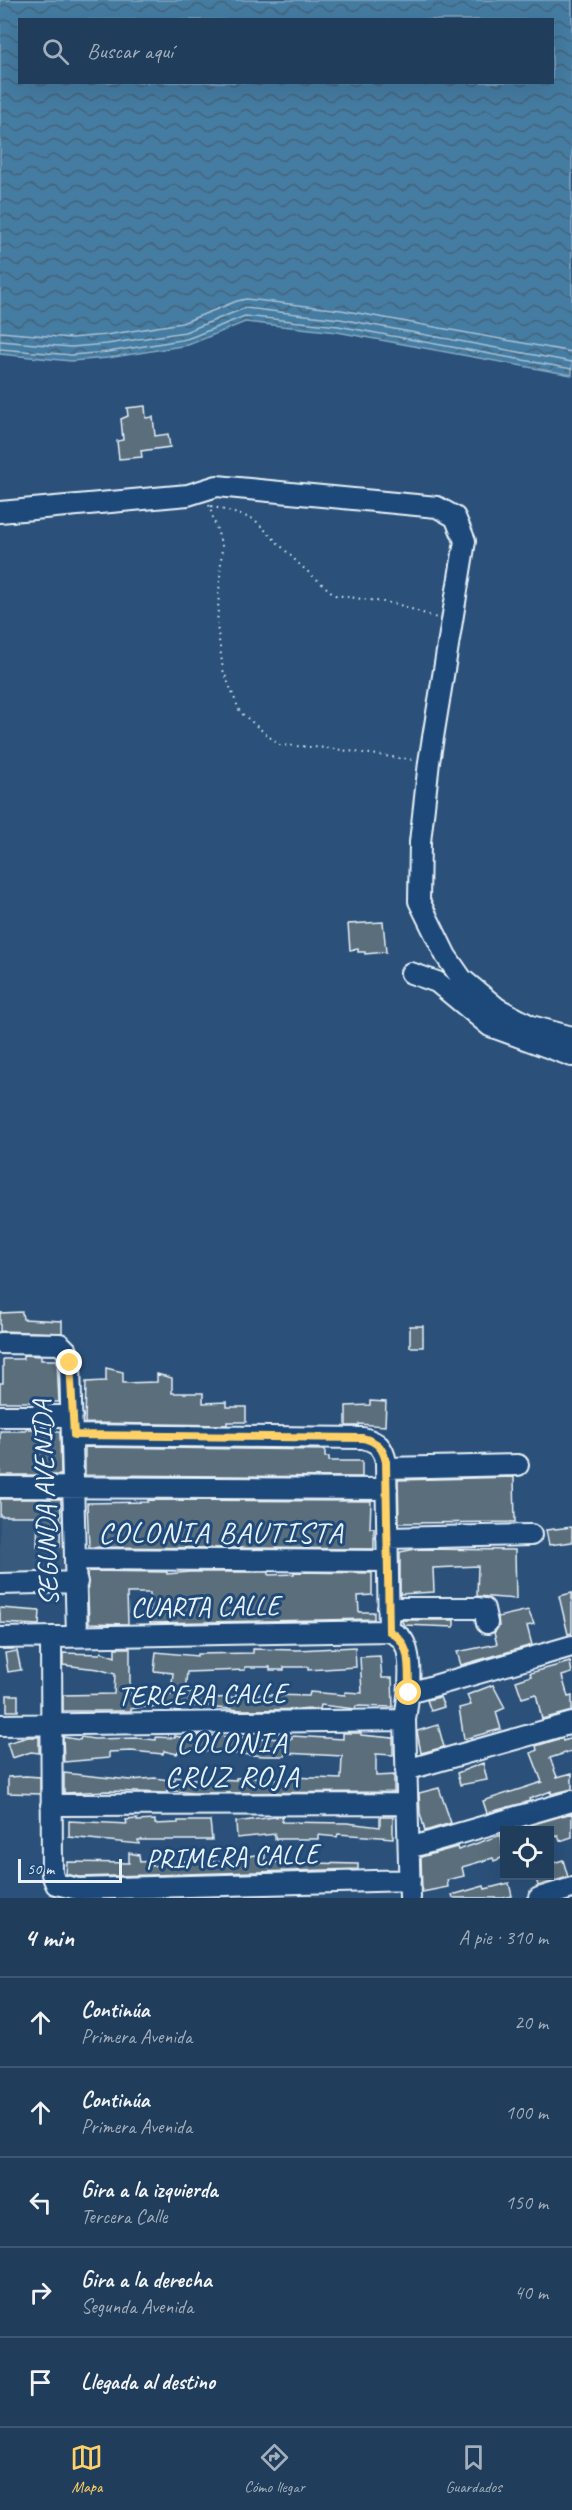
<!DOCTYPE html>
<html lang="es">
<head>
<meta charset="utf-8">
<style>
  :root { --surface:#203d5c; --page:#284462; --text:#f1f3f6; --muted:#a2aebb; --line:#3d5672; --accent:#ffd166 }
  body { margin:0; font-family:Caveat,sans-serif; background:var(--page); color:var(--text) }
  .controls { position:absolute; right:18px; bottom:18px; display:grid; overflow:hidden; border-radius:0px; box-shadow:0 6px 24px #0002 }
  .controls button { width:54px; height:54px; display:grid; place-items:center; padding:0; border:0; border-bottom:2px solid var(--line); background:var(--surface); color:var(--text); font:30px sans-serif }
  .scale { position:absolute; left:18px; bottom:15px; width:104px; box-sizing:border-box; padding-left:6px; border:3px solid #e8f1f8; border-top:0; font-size:16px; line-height:21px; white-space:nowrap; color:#e8f1f8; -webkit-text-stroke:4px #1f4a7a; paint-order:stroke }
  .stop { position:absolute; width:18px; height:18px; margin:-14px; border:4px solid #ffd166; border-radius:50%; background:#fff }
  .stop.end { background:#ffd166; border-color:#fff; box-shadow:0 2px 6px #0008 }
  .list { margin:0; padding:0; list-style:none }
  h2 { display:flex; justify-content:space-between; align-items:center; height:78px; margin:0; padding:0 24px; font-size:26px }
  h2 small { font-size:20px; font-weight:400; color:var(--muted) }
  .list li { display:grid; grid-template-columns:39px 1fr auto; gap:18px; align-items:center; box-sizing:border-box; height:90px; padding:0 24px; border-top:2px solid var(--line) }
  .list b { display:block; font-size:22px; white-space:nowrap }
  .list p { margin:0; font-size:20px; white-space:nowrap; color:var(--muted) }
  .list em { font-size:20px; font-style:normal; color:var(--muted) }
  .icon { flex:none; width:33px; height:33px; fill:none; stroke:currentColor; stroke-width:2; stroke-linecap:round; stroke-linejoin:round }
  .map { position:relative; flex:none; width:572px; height:1898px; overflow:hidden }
  .search { position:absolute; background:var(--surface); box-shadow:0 6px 24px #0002; left:18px; right:18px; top:18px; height:66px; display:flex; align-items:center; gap:15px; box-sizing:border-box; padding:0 21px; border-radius:0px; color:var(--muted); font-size:22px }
  .sheet { height:528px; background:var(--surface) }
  nav { display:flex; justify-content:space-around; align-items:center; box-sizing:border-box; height:84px; border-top:2px solid var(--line); background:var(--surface); font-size:16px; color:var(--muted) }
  nav a { display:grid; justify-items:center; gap:3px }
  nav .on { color:var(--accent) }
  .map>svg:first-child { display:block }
</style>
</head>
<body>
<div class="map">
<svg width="572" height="1898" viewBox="0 0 572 1898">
  <defs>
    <pattern id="water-waves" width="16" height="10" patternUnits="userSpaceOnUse" patternTransform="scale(1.5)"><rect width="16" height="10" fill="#457ba2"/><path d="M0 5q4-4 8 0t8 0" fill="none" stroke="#45647a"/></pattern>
  </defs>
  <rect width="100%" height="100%" fill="#2b517a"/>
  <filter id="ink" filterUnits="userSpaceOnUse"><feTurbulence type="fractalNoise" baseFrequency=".0167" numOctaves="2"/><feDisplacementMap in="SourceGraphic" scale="12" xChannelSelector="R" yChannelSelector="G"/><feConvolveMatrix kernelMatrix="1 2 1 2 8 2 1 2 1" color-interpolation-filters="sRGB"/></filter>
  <g filter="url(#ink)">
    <path fill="#395a7b" d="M0,1493H69L70,1577L0,1576Z"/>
    <path fill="url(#water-waves)" stroke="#86aac4" stroke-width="1.5" fill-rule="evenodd" d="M0,0H572V375L337,332L245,322L188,345L108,358L71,361L0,354ZM20,20H552V82H20Z"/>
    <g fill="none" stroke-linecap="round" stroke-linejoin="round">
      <path stroke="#a7c2d6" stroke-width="1.5" d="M0,332L71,338L106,335L182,323L237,301L246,299L341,310L572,352
        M0,341L71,347L107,344L185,332L245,308L340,319L572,362
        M0,349L71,355L108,352L187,339L245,316L338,326L572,369"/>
    </g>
    <path fill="#5a6e7c" stroke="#e8f1f8" stroke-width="1.5" d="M145,406L146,418L153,417L155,436L168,434L170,447L141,451L142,457L119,459L117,441L123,440L121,419L128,416L127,408Z
      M383,922L386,952L365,954V952H358V949L350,950L348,924Z
      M22,1312L23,1319L62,1321V1333L0,1331V1313Z
      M410,1326H423V1347H410Z
      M23,1355L41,1356V1360H57L59,1402H0V1383H3V1359H23Z
      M106,1368L123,1372V1383L157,1382V1374L172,1378V1393H203V1403L227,1402V1407H246V1422H227V1425L85,1423L86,1382L106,1381Z
      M370,1401L386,1402L385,1426L359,1424V1426H346V1406L370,1405Z
      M26,1429H42V1432H60L61,1475H0V1431H26Z
      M85,1447L325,1450V1457H329V1461H362V1477L85,1475Z
      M514,1477L515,1522L399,1523L398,1480Z
      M0,1499H61L60,1546H37L38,1516H0Z
      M148,1500L371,1501L370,1528H374V1549L89,1547L87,1503L148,1502Z
      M572,1527V1542L549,1545L546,1530Z
      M415,1549L515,1550L516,1599L477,1596L478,1566L433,1568L434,1592L400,1594V1552Z
      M87,1571L167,1572V1574L190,1572H269V1575L294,1574V1572L372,1573V1595L358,1596L359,1612H374V1619L150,1623V1593H127L128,1624L89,1623Z
      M572,1593V1633L568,1634L559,1596Z
      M0,1608L40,1611L39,1625L0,1623Z
      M528,1610L534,1624L527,1626L532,1645L461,1665L457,1652L497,1644L494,1633L499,1626L498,1617Z
      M401,1620H454V1627L404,1625Z
      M355,1647L356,1667L308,1670V1667H284V1670H270V1667H245V1670L187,1672L185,1693H208V1706L141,1707L131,1709V1711H63V1695L114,1694L115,1674L98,1669L63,1665V1653L100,1654L101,1652L115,1657V1648H130V1695H171L173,1673L154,1671L156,1652L197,1656V1654L253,1653V1649L298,1650Z
      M17,1651L21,1670L8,1672L5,1653Z
      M380,1656L382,1678H392L393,1707L356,1706L355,1709L321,1705L320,1709L242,1710L216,1708L215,1698L236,1697V1694L309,1696L310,1692L345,1695V1692L362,1693L360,1657Z
      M570,1662L572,1673L562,1676L568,1697L572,1696V1711L542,1719L536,1694L522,1698L516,1681L531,1676L530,1673Z
      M493,1685L505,1708L496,1712L501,1729L464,1739L459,1708L471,1705L467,1695Z
      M7,1695H18V1711H7Z
      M440,1697L444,1707L431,1711L427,1700Z
      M438,1725L444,1747L421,1753L417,1731Z
      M343,1733H361V1735L393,1738V1755L376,1754V1776L394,1775V1792L193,1793L167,1790V1793L108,1791L64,1793V1773L130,1780L155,1778L175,1781V1777L218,1781V1779L236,1780V1778L253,1777L289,1780L290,1777L341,1779L342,1756L285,1753V1756H264L180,1749L177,1754L164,1751L163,1754L131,1751L109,1752V1758L64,1762L63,1737L80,1740L81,1737L94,1739L136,1738L156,1740V1737L175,1738V1736L198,1741V1735L254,1738L292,1739V1736L343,1739Z
      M28,1737H39V1753L31,1752L12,1758L7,1743Z
      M562,1738L563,1741L572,1738V1751L550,1758L557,1777L572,1773V1789L551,1794V1791L529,1799L530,1801L487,1813L483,1801L542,1782L531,1753L537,1750L536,1746Z
      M483,1763L487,1780L460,1785L457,1773Z
      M26,1776L40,1777V1794L8,1793V1777Z
      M439,1788L451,1823L425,1831L420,1813L419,1793Z
      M572,1813V1837L560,1841L558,1835L549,1837V1830H513Z
      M282,1816V1822L347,1823L380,1827V1817H393V1838L338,1834L337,1837L318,1835V1839H275V1834L237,1838L236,1822Z
      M137,1819V1821L155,1820V1824L178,1823V1821H210L212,1840H138L139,1844L69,1837V1821L127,1824L126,1820Z
      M501,1835L504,1857L494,1861L493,1858L462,1867L464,1876L447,1880L448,1887L422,1892L421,1857L457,1847L458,1850Z
      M129,1853L139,1855L140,1862L151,1861L152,1866L179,1863V1861L238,1862L239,1857L265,1854V1862L358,1864V1869L79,1877L66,1874L67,1862L129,1863Z
      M563,1860L568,1877L538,1886L536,1878L553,1873L550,1864Z
      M509,1883L512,1896L503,1898H453L452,1895L484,1886L485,1889Z"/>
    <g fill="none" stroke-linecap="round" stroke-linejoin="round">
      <defs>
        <path id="minor" d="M0,512L188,495L217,486L437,507L455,517L465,541L429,762L420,842L419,901L446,956L462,979L497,1008L531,1026L572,1037
          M411,973L437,982L490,1026L572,1056
          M0,1343L60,1344L67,1351L70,1363L77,1636
          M0,1416H72
          M74,1435L363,1438C378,1442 383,1447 386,1462L389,1631
          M386,1468L518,1465
          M0,1487L387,1489
          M387,1538L531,1535
          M77,1559L387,1561
          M0,1584L77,1582
          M388,1608H477L484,1609L487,1623
          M51,1637L52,1874L56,1884L78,1889L410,1880
          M0,1638L389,1631C393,1633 398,1635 401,1638C415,1654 408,1700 405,1720L410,1898
          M409,1693L572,1646
          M0,1725L405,1720
          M406,1770L572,1723
          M51,1805L407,1804
          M409,1848L572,1801
          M539,1898L572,1888"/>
      </defs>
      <use href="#minor" stroke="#e8f1f8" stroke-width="24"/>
      <path stroke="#e8f1f8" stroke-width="2" stroke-dasharray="1.5 4.5" stroke-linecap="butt" d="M209,505L222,546L217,625L223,670L240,712L279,745L327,748L414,760
        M211,506L254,519L300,565L335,595L397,604L437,618"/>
      <use href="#minor" stroke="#1f4a7a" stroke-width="20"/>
    </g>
  </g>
  <g fill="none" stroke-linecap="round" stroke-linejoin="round" filter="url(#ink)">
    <path stroke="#ffd166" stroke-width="8" d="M70,1363L74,1435L363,1438C377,1442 383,1447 386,1462L389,1631C413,1643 408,1669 409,1693"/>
  </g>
  <g text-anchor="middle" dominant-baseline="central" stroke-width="6" stroke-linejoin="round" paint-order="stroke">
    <g font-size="28" fill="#e8f1f8" stroke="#1f4a7a">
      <text transform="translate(45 1503) rotate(-92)">SEGUNDA AVENIDA</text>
      <text transform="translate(205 1606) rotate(-1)">CUARTA CALLE</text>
      <text transform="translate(202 1694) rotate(-1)">TERCERA CALLE</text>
      <text transform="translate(232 1856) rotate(-2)">PRIMERA CALLE</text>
    </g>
    <g font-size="30" letter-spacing="1.5" fill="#e8f1f8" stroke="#1f4a7a">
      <text x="221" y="1532">COLONIA BAUTISTA</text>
      <text x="232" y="1742">COLONIA<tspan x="232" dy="34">CRUZ ROJA</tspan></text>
    </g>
  </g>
</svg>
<div class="controls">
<button><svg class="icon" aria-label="locate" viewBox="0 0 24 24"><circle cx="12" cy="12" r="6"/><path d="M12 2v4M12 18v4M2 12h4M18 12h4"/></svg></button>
</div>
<div class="scale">50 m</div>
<div class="stop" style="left:409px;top:1693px"></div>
<div class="stop end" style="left:70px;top:1363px"></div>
<div class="search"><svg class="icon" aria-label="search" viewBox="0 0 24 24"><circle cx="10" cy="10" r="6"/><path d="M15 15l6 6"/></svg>Buscar aquí</div>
</div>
<section class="sheet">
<h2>4 min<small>A pie · 310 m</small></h2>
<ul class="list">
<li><svg class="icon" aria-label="ahead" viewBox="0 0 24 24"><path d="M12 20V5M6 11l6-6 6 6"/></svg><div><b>Continúa</b><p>Primera Avenida</p></div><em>20 m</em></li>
<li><svg class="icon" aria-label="ahead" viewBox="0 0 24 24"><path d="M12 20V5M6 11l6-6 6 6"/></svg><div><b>Continúa</b><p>Primera Avenida</p></div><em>100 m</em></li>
<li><svg class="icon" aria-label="left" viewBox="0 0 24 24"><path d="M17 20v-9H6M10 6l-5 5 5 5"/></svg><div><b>Gira a la izquierda</b><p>Tercera Calle</p></div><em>150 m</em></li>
<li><svg class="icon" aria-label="right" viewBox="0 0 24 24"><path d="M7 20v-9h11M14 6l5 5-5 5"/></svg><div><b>Gira a la derecha</b><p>Segunda Avenida</p></div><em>40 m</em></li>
<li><svg class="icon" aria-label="arrive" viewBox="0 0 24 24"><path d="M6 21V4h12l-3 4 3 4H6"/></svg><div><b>Llegada al destino</b></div></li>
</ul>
</section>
<nav>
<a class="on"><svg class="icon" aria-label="map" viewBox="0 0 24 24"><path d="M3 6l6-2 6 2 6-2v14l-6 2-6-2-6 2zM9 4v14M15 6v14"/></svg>Mapa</a>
<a><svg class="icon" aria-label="directions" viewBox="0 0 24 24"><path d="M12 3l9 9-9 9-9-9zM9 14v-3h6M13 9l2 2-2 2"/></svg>Cómo llegar</a>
<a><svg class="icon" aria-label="saved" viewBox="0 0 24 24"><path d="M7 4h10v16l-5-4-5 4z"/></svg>Guardados</a>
</nav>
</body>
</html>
